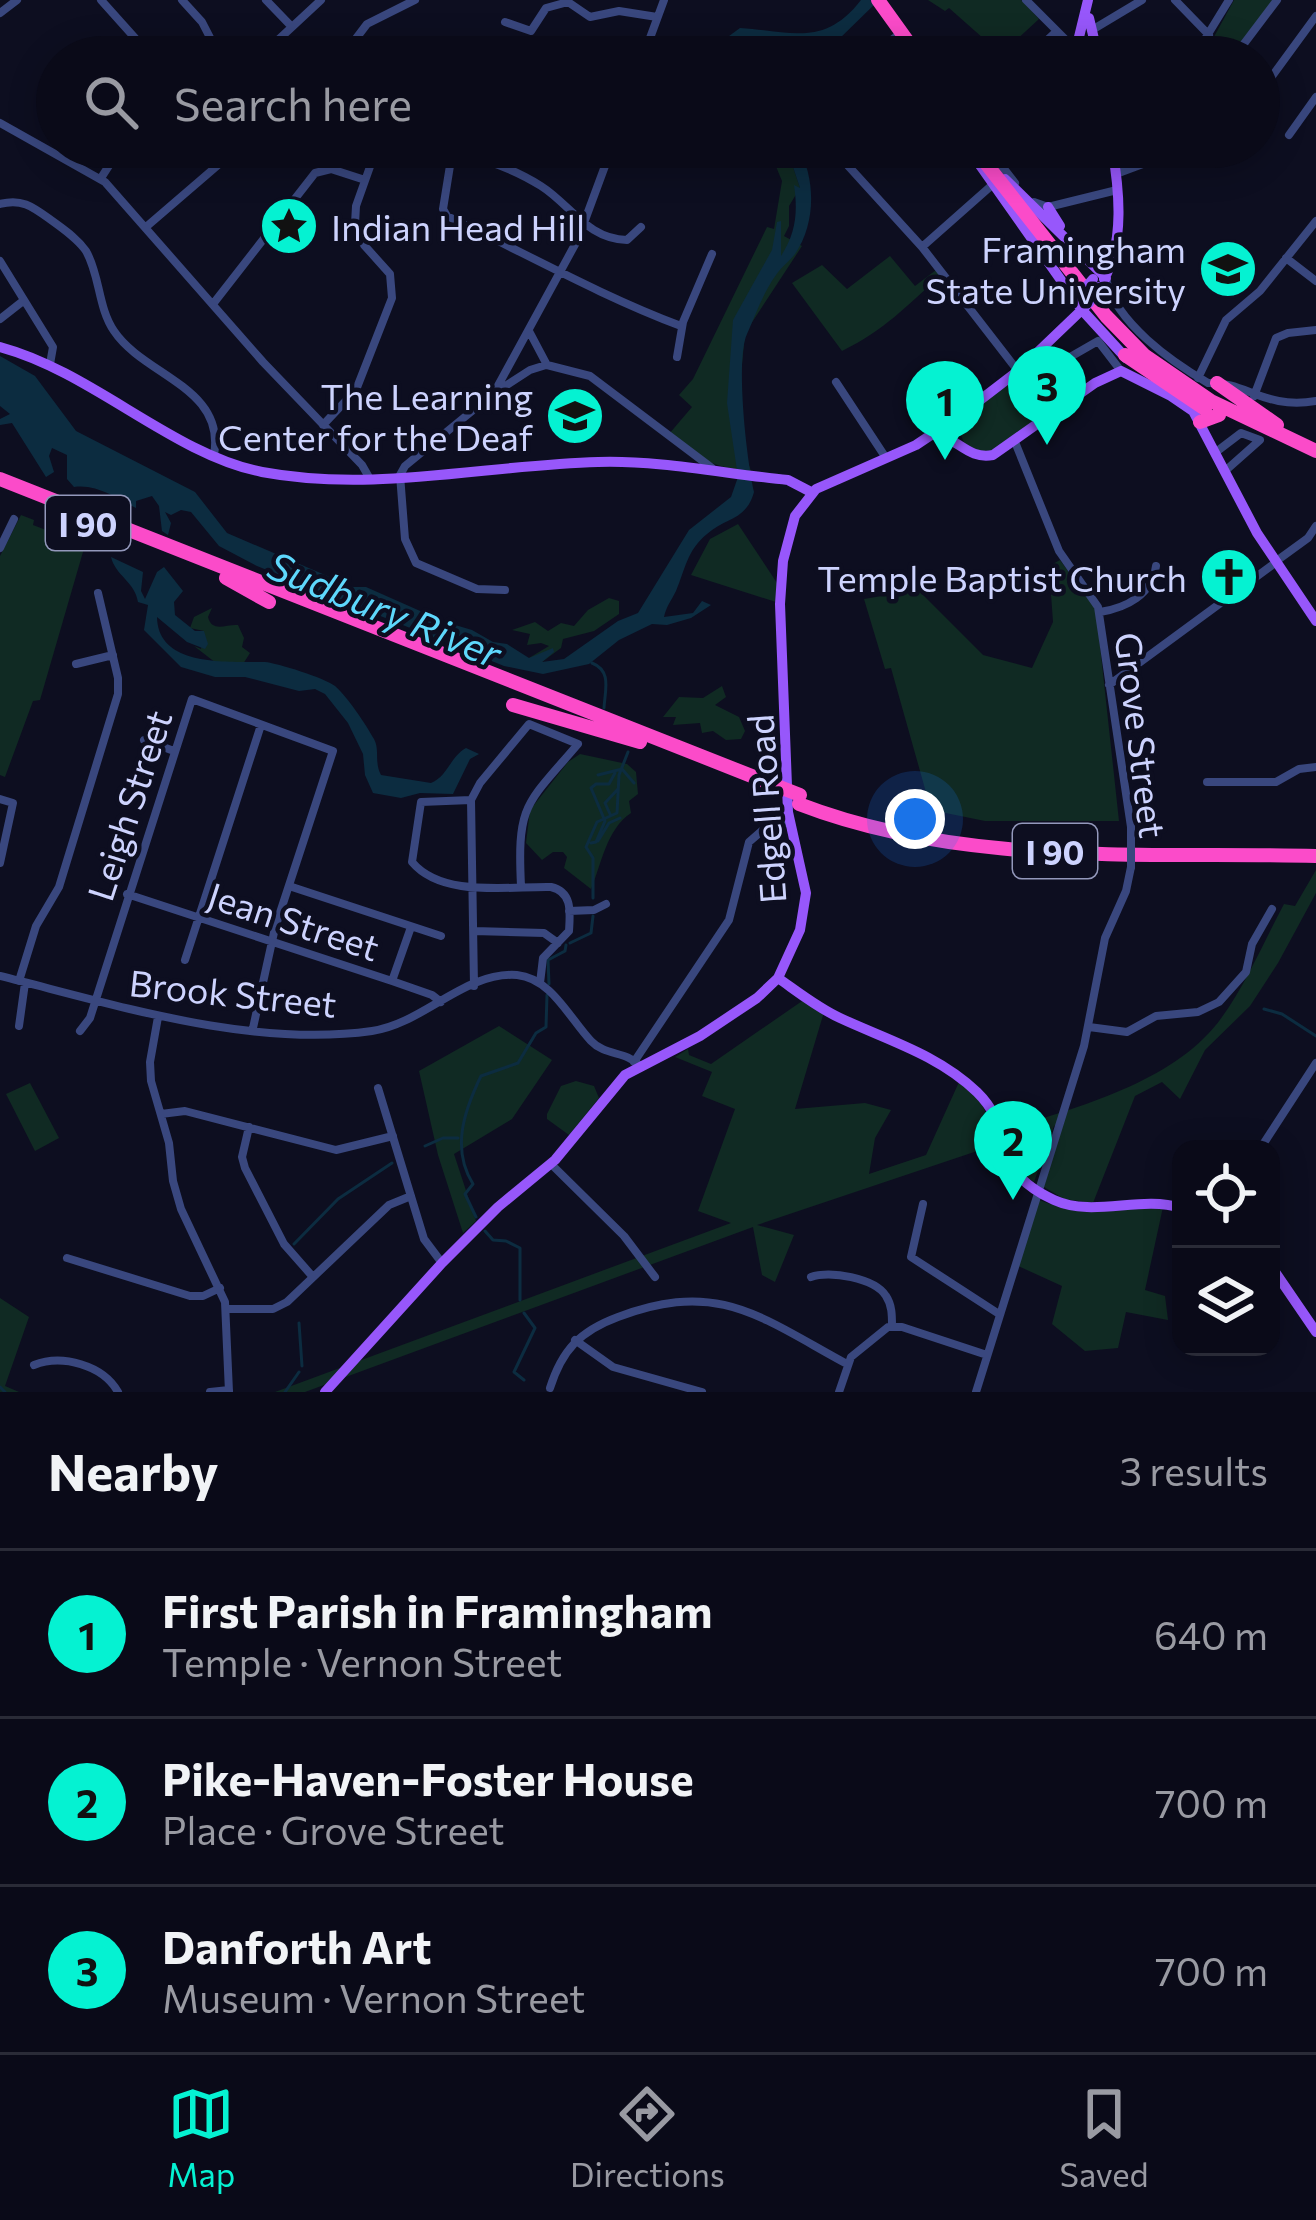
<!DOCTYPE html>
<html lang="en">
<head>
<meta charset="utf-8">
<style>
  :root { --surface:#0a0a18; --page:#181825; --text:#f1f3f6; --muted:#999aa2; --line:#2a2b37; --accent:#05f2d2 }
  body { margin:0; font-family:Commissioner,sans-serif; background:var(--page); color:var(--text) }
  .controls { position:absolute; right:36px; bottom:36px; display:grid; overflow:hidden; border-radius:24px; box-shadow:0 6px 30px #0003 }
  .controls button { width:108px; height:108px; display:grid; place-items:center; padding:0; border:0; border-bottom:3px solid var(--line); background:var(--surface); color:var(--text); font:60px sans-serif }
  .you { position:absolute; left:915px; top:819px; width:42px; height:42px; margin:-30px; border:9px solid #fff; border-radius:50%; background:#1a73e8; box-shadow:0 0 0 18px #1a73e833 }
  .badge { display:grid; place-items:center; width:78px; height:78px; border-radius:50%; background:var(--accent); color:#111; font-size:39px; font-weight:700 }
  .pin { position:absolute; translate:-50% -99px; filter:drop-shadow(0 3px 6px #0008) }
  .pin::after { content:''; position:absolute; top:63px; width:42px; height:36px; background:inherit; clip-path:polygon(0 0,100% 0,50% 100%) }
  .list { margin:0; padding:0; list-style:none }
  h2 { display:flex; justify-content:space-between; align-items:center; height:156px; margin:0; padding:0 48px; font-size:51px }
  h2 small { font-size:39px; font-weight:400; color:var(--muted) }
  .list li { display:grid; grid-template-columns:78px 1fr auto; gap:36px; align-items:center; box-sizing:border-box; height:168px; padding:0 48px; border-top:3px solid var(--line) }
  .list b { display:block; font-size:45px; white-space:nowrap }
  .list p { margin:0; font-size:39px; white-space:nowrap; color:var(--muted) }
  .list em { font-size:39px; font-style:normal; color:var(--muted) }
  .icon { flex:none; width:66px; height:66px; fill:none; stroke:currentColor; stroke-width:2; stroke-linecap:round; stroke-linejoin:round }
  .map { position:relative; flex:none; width:1316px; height:1392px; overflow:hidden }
  .search { position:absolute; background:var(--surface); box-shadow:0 6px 30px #0003; left:36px; right:36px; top:36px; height:132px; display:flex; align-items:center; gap:30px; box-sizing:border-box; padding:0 42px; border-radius:66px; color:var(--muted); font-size:45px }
  .sheet { height:660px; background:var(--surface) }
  nav { display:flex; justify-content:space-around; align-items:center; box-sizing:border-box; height:168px; border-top:3px solid var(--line); background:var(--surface); font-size:33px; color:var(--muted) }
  nav a { display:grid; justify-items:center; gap:6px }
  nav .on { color:var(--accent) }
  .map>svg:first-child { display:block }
</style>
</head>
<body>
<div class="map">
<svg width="1316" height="1392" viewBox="0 0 1316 1392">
  <rect width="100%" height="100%" fill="#0d0e20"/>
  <path fill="#102a23" d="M928,0H1021L1039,19L1001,54L949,8L945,11Z
    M1234,0H1274L1232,57H1203Z
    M768,147H780L793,167L800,188L789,206V226L784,236L802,246L745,333L736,428L751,471C710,467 700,459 669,434L692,407L679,395L693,379L767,227L774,229L782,181Z
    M890,256L915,286L936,270L941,276C904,307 887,329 842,351L792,283L822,265L847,289Z
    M1038,358L1046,363L1044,369L1065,400L987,454L965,445L960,433L964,418Z
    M21,515L34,520L33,525L85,545L40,700L33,701L5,777L0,775V556Z
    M738,524L777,583L776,602L691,575L710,539Z
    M1060,560L1096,609L1119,821H985L931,810L891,668L885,669L864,599L918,590L983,655L1032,668L1053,622L1049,566Z
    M609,598L619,601V614L594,631L563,639L561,648L542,662L529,658L549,646L541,643L527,645L530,634L512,630L535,622L548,631L561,623L574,626L588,610Z
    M212,608L208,617C212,633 226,624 238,625L244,638L242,647L250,653L243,664L216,663L194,646L201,649L204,631L190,628L194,617Z
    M722,686L726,697L715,705L739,717L745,731L741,739L726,740L713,731L702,733L700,723L673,725L676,717H663L679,697L703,698Z
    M580,754L627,764L636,772L638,794L629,801L631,813C606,830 602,863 591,889L564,868L567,857L563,852H553L542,860L526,843L530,810L568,762Z
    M1316,870V893L1278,963L1250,1006L1205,1050L1180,1099L1162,1082L1135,1096L1093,1203L1064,1199L1044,1187L1063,1123L1054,1126L1034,1182L1019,1171L1007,1141L757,1225L794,1235L775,1282L762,1275L753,1227L305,1392H275L731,1223L698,1211L735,1109L702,1096L712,1072L675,1057L688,1049L689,1055L711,1064L805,999L824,1012L795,1109L865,1103L891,1110L875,1138L869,1174L926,1155L959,1082L978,1097L996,1133C1070,1109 1175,1084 1222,1017C1246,984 1264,941 1284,904L1295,906Z
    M499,1026L552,1060L512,1119L454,1154L476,1221L463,1233L438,1155L419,1071Z
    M576,1081L594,1086L599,1098L569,1135L547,1119V1114L561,1086Z
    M30,1083L59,1138L35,1151L6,1094Z
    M1039,1200L1053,1205L1163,1207L1145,1290L1165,1296L1168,1320L1126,1312L1118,1348L1085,1351L1052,1324L1062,1286L1016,1265Z
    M0,1298L29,1317L5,1386L19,1392H0Z"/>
  <path fill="#0c2c40" d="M861,0H879L836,42L795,49L763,47L745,57H726L725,39L740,28C790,31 824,48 861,0Z
    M780,147H798C816,179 816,223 795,254C789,262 781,267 776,275C763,293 756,314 747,334C735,360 747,462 754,492C746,521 726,517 707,534C687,550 685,570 676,591C671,601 666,607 664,617L693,613L702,601L711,605L691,618L667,625L652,624L619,640L589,664L543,674L504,666L257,566L219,546L191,512L181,510L171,515L165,512L171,523L168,535L162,531L159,506L152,496L136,501V508C116,498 97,484 74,487L67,479V455L52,448L49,456L54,472L46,477L12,423L0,425V419L10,414L0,406V356L35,376L76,431L195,492L227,533L353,587H366L445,622L472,630L493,642L507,644L529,658L553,648L554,652L542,662L564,659L618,621L638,613L689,530L731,497L738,477L727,403L733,320L772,250L777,222L781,221V256C796,233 798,212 794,185L800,188L793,167Z
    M111,557L143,572L141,591L145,599L157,572L164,567L183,591L174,602L175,615L195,631H204L208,644L205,649L187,642L157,617C158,669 232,661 265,662C277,663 325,678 335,686C349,699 365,723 374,739C380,750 374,762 381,775L431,783C448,776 450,757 466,748L479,754L470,759L453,794L420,793L401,798L373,793L365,775L363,754L348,723L325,694L315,689L299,691L245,677H215L181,667L144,630L148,605L138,602C135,582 115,575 111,557Z"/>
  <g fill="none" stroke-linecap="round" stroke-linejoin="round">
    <path stroke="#0c2c40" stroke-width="3" d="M592,663C612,671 605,690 604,708
      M598,775L622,769L634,783
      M610,814L605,803L618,789
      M598,841L609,823L620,818
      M591,843L596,842L605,821L591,788L596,784H609L615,773
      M593,898V858L586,847L597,822L617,813L619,775L628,752
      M570,943L591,933L593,916
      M549,984L548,960L565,951L566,945
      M1264,1009L1282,1014L1316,1036
      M425,1146L443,1138H458
      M476,1217L465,1194L473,1184C451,1149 464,1111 481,1076L518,1063L536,1033L546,1027L547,995
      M485,1231L493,1240L506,1241L520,1248V1300
      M294,1244L338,1199L392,1163
      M299,1323L302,1366
      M524,1380L514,1372L535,1328L524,1313
      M0,1387L5,1392
      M285,1392L299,1372"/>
    <path stroke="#39477e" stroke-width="8" d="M101,0L152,57
      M182,0L202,22L220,57
      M266,0L292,27
      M1026,0L1065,39L1080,46
      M1175,0L1209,35
      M0,13L17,0
      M505,22L531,31L546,8L568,2L590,17L619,11L657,17
      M1092,30L1142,0
      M240,57L278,40L321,0
      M342,57L367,24L415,0
      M532,57L559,52L582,57
      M643,57L664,0
      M869,57L897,36
      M941,57L960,40L988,57
      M1029,57L1057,31
      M1194,57L1229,0
      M1234,57L1277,0
      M1259,94L1316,16
      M0,123L105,182L263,362L362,465L370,479
      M1289,135L1316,97
      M453,147L443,209L447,216C525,253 601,296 681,326
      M831,147L922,247L1018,371
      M453,151C482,158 516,170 541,186C571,205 587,239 627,240L641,227
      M991,152L1015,183
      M1116,174L1159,158L1173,147
      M101,178L121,147
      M1034,202L1048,207L1117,190
      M0,204C22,198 33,207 51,220C63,229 77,238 86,251C100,275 98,308 114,331C144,376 226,387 214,455
      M146,227L239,147
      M922,247L991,186
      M1286,258L1316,281
      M0,261L53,347L50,364
      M1106,279C1116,323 1172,362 1208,383C1246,381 1264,410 1316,401
      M213,304L315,173L331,169L365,180
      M0,319L23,301
      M529,331L547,365L590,376L712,468
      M1039,352L1071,401
      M677,357L683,322L712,254
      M1051,368L1098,341L1121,371
      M1198,378L1226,320L1260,291L1316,221
      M836,382L886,458
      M496,392L530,370L546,365
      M1254,396L1276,338L1288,333L1316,330
      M323,425L356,390L392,298L390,274L364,245L355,224L356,206L377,147
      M1015,442L1059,551L1098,607L1131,827
      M1216,452L1241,433L1260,440L1225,471
      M0,548L14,519
      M1275,562L1308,538L1316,526
      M505,590L477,589L416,563L405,539L400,475L405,466L494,393L578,239L612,147
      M1100,612C1126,608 1152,595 1156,566
      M76,664L113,655
      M1109,685L1275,563
      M144,740L174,751
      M1207,782H1276L1299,769L1316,767
      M0,799L13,803L0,863
      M471,800L421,802L412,862C442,898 509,886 551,887C573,892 570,913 569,931L543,958L540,983
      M289,886L441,936
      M127,894L392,981L432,995L441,1002
      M569,911L594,910L606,904
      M474,931L544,933L558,943
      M185,960L261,725
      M0,976C116,1005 251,1048 372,1031C423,1024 465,971 517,975C551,978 570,1019 591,1041C605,1056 626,1051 639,1065
      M19,981L36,926L59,887L118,694V678L98,593
      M392,981L411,927
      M474,986L471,800L480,783L529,724L578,744C526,805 517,803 521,886
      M158,1017L150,1062L151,1081L169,1143L173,1181L181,1209L225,1302L229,1392
      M19,1026L25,983
      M1089,1027L1127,1032L1156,1016L1198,1012L1219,1002L1246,972L1252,944L1272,909
      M80,1031L90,1018L192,699L333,751L275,928L253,1028
      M634,1062L729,920L749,842L765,828L789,822
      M378,1088L424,1239L442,1263
      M161,1114L185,1111L336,1150L393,1136
      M249,1127L242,1157L245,1168L284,1244L313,1277
      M1260,1149L1316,1063
      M551,1164L624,1236L655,1277
      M923,1204L911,1257L999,1314
      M67,1258L190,1296H203L220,1288
      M811,1277C829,1270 875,1278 886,1296C892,1305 892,1315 892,1326
      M227,1309H273L287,1302L389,1205L411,1196
      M575,1340L613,1367L702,1392
      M34,1365C62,1354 103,1365 118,1392
      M550,1388C562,1350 580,1331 618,1317C719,1279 760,1317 847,1364
      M210,1392L229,1390
      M839,1392L851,1357L888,1327H902L987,1355
      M976,1392L1084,1046L1105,938L1126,891L1131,867"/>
    <path stroke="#9757fb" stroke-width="10" d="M1089,18L1094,39L1090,57
      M1084,57L1079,37L1088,0
      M968,148L1082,310L1126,358
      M1005,179L1106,278
      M1048,207L1060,226
      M1104,279C1125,241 1119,188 1112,147
      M0,347C93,372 172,454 262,472C374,493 485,465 598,462C660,460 726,474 788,480L811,492
      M1121,371L1171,396L1193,411L1257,533L1316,621
      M935,434C958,438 968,460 993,455L1095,383L1121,371
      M778,978C798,992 818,1008 840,1018C887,1040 937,1054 977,1092C1019,1133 986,1169 1054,1200C1094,1218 1140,1195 1181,1208
      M1271,1266L1316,1332
      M325,1392L442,1263L498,1207L555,1160L625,1075L700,1036L757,998L778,978L800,930L806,893L788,812L780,604L783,561L795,516L816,489L916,445L958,417L1018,371L1089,303"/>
    <path stroke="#fb4bc9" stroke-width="14" d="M878,0L919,57
      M973,147L1106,316L1144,355L1211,401L1316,451
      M988,147L990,150
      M1125,355L1205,409
      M1217,383L1277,425
      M1200,422L1219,415
      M0,479L777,786
      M226,578L269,602
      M513,705L640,742
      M799,804C962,867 1144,852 1316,856"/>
    <path stroke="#39477e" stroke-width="8" d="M1131,867V827"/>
    <path stroke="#9757fb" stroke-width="10" d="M1081,293L1093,279
      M1089,303L1099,287"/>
    <path stroke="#fb4bc9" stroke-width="14" d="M777,786L800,795"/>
  </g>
  <defs>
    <symbol id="sight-disc" viewBox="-11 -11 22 22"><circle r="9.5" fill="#05f2d2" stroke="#0d0e20"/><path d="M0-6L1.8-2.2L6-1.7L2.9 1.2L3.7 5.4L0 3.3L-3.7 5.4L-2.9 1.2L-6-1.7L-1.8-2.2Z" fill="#111"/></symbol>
    <symbol id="university-disc" viewBox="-11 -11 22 22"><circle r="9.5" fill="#05f2d2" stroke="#0d0e20"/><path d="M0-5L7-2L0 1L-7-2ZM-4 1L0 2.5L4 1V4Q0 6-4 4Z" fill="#111"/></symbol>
    <symbol id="school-disc" viewBox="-11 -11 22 22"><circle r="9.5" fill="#05f2d2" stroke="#0d0e20"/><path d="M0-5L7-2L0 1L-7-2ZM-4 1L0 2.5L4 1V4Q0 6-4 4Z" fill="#111"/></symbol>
    <symbol id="church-disc" viewBox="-11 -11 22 22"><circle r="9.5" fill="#05f2d2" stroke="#0d0e20"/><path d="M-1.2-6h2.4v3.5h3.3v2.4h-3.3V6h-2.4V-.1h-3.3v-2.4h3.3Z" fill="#111"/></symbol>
  </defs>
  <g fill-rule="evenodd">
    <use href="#sight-disc" x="256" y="193" width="66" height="66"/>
    <use href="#university-disc" x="1195" y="236" width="66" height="66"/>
    <use href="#school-disc" x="542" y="383" width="66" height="66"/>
    <use href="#church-disc" x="1196" y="544" width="66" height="66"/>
  </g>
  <g text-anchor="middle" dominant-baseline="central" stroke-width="9" stroke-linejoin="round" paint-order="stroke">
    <g fill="#0d0e20" stroke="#9398bb" stroke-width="3">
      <rect x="46" y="496" width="84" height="54" rx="9"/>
      <rect x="1013" y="824" width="84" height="54" rx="9"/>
    </g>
    <g font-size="33" font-weight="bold" fill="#cdd3fe">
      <text x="88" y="523">I 90</text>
      <text x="1055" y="851">I 90</text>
    </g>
    <g font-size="36" fill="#cdd3fe" stroke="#0d0e20" text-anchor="end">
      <text x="331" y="226" text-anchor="start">Indian Head Hill</text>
      <text x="1186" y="248">Framingham<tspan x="1186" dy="41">State University</tspan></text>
      <text x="533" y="395">The Learning<tspan x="533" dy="41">Center for the Deaf</tspan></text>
      <text x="1187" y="577">Temple Baptist Church</text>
    </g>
    <g font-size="36" fill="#cdd3fe" stroke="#0d0e20">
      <text transform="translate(1142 735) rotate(83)">Grove Street</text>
      <text transform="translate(128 805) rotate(-72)">Leigh Street</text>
      <text transform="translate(765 809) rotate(-94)">Edgell Road</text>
      <text transform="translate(294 920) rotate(18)">Jean Street</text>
      <text transform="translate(233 992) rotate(6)">Brook Street</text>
    </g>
    <g font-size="39" font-style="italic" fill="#5ed8fc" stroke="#0d0e20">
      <text transform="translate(385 608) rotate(22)">Sudbury River</text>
    </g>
  </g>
</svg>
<div class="controls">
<button><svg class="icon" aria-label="locate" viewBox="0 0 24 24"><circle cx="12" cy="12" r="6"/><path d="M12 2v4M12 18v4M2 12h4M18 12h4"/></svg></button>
<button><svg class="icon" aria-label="layers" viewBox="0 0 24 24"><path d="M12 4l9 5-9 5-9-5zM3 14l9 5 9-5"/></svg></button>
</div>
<div class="you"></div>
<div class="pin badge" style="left:945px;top:460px">1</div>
<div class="pin badge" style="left:1013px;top:1200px">2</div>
<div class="pin badge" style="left:1047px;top:445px">3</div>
<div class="search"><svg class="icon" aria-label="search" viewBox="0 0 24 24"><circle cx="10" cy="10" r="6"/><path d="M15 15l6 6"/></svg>Search here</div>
</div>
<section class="sheet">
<h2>Nearby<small>3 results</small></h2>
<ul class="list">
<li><span class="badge">1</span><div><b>First Parish in Framingham</b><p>Temple · Vernon Street</p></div><em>640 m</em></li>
<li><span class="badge">2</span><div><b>Pike-Haven-Foster House</b><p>Place · Grove Street</p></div><em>700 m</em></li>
<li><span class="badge">3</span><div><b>Danforth Art</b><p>Museum · Vernon Street</p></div><em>700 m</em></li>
</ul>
</section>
<nav>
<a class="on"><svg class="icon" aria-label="map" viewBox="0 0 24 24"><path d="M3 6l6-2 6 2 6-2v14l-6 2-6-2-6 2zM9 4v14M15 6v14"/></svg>Map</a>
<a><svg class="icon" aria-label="directions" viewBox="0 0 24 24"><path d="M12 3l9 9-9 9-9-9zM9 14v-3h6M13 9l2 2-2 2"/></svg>Directions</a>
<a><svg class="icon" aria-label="saved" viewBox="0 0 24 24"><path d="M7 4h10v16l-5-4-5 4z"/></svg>Saved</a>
</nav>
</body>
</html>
